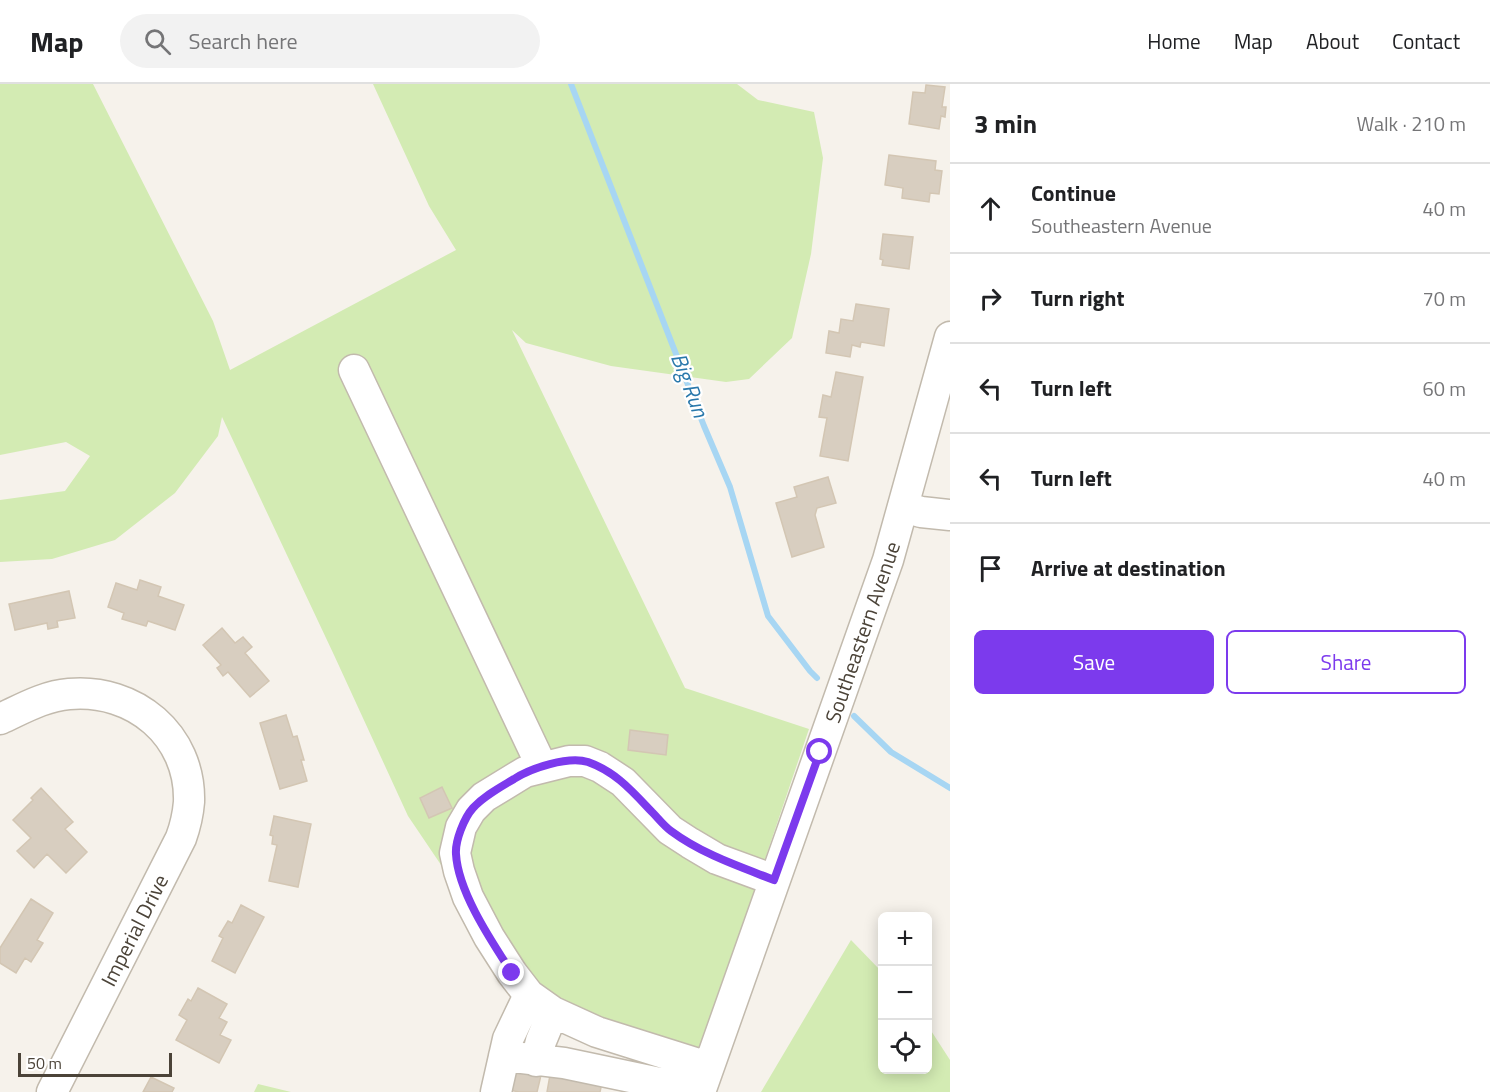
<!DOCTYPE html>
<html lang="en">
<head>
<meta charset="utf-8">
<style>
  :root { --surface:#fff; --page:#f2f2f2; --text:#202124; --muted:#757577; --line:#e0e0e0; --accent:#7c3aed }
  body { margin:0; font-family:"Titillium Web",sans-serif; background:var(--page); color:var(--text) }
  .controls { position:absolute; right:18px; bottom:18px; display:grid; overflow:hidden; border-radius:9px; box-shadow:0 3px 15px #0003 }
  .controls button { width:54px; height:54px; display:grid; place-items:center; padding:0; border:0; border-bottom:2px solid var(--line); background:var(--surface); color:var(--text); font:30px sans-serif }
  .scale { position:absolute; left:18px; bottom:15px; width:154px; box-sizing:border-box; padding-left:6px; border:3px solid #4b4338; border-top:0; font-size:16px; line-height:21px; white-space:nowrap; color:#4b4338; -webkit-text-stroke:4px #fff; paint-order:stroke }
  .stop { position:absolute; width:18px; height:18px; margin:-14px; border:4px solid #7c3aed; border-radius:50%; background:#fff }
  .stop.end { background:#7c3aed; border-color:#fff; box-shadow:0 2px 6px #0008 }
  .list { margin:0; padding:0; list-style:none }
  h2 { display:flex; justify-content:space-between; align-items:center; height:78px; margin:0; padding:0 24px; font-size:26px }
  h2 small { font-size:20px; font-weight:400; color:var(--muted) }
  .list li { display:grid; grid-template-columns:39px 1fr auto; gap:18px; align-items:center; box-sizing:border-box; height:90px; padding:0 24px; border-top:2px solid var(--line) }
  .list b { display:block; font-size:22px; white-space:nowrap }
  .list p { margin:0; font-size:20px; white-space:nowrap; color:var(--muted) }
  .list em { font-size:20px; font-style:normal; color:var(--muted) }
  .actions { display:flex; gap:12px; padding:18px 24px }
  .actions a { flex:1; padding:14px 0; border:2px solid var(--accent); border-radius:9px; text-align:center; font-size:21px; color:var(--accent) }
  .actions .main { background:var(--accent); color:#fff }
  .icon { flex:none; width:33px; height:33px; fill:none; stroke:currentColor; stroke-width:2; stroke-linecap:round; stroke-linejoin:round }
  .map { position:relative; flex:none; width:950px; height:1008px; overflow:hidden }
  header { display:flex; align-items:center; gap:36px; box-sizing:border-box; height:84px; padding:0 30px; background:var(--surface); border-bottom:2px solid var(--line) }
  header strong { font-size:28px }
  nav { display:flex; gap:33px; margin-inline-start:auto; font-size:21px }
  .search { width:420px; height:54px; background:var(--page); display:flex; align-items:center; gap:15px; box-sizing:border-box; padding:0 21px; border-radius:33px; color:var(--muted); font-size:22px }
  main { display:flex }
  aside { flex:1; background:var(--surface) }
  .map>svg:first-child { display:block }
</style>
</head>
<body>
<header>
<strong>Map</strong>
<div class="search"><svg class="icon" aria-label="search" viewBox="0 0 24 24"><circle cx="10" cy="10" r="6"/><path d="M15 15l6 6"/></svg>Search here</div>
<nav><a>Home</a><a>Map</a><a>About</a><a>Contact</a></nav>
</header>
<main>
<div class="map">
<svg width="950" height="1008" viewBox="0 0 950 1008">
  <rect width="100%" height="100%" fill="#f6f2eb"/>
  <path fill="#d3ebb3" d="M0,0H93L213,237L230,286L456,166L429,122L373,0H737L758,16L814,28L823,74L811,170L792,254L749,295L726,298L611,282L526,259L512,246L685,604L809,645L693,988L567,942L462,812L408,732L334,571L222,333L218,352L175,409L115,456L52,475L0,478V416L65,407L90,372L66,358L0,371Z
    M851,856L882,888V986H928V942L950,976V1008H761Z
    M258,1000L291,1008H254Z"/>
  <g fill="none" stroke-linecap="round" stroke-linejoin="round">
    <path stroke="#a7d6f3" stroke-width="6" d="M571,0L704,342L730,403L768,532L810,587L817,594
      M854,632L891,668L950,704"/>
  </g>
  <path fill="#d8cec0" stroke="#d3c6b3" stroke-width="1.5" d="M926,1L945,3L942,23H946L945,33L941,32L939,45L909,40L913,8L925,9Z
    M889,71L936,77L935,86L942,87L939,110L930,109L929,118L902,114L903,104L885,101Z
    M883,150L913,153L909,185L882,181L883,176L880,175Z
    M856,220L889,225L884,262L861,258L860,263L852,261L850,273L826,269L829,247L839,249L841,235L853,237Z
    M836,288L863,293L848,377L820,372L827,334L819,333L823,311L831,313Z
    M828,393L836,419L817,424L815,431L824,463L792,473L776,419L797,413L794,403Z
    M140,496L161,503L158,512L184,521L175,546L148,537L146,542L122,535L124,529L108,523L116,499L137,506Z
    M69,507L75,534L57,537L58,543L48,545L47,539L15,546L9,520Z
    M222,544L235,559L243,553L252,563L245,569L269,597L250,613L228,588L223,592L217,584L221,581L203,561Z
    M286,631L293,653L297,652L304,676H301L307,697L280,705L260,639Z
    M630,646L668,651L666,671L628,666Z
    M442,703L452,724L429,734L420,714Z
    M41,704L73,738L65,745L87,768L66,789L47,770L34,784L17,767L31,754L13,736L33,716L31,714Z
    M274,732L311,740L298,803L269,797L277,761L272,760L273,752L270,751Z
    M31,815L53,829L37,856L43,859L31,878L25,874L16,889L0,879V864Z
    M241,821L264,833L235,889L212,877L223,854L219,852L228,837L232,839Z
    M198,904L227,920L219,934L227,938L220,951L231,956L219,979L176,956L187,936L179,931L188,915L191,917Z
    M510,980L542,987L537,1008H519L505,1005Z
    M550,991L603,994L600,1008H547Z
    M151,993L174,1004L172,1008H143Z"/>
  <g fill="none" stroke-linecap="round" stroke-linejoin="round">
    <defs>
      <path id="minor" d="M354,286L542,683
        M904,423L921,428L950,431
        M0,635C22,625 44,612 69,610C134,604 191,651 189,718C188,730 185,743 181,754L52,1008
        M504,972L564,979L683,1004L695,1008
        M536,977L541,957L553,928
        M708,983L597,948L553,928L529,911L512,889L489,853L468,813L459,787L455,769L461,743L471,726L484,713L525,688L569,677H585L600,683L623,698L670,746L690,759L717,775L774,796
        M496,1008L508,955L529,911
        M700,1008L888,476L950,253"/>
    </defs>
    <use href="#minor" stroke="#c2baad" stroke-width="33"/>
    <use href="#minor" stroke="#fff" stroke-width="30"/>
  </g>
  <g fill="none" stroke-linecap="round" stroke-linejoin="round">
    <path stroke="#7c3aed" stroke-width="8" d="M512,889C492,858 458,808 456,770C455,757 464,734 473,724C484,712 499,704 514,695C531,684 568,672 588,678C616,688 632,707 652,728C658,734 664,742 671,747C702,770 738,782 774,796L820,668"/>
  </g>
  <g text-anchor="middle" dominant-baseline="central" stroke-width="4.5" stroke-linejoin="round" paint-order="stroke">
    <g font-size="21" fill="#4b4338" stroke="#fff">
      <text transform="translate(862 548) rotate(-71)">Southeastern Avenue</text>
      <text transform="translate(134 846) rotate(-63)">Imperial Drive</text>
    </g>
    <g font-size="22" font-style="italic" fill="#2978ab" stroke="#fff">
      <text transform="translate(690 301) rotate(69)">Big Run</text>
    </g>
  </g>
</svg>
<div class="controls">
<button>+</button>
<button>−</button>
<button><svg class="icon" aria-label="locate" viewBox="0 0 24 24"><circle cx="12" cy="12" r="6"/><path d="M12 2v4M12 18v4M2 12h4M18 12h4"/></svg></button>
</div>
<div class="scale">50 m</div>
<div class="stop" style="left:820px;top:668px"></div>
<div class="stop end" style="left:512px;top:889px"></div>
</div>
<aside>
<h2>3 min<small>Walk · 210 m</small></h2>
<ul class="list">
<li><svg class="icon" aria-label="ahead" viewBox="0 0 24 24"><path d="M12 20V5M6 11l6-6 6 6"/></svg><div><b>Continue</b><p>Southeastern Avenue</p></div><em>40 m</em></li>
<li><svg class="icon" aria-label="right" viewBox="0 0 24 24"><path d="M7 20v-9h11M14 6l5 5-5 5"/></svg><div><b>Turn right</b></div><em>70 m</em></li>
<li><svg class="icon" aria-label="left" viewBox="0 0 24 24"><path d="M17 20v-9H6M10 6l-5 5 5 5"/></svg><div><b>Turn left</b></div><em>60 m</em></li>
<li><svg class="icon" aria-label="left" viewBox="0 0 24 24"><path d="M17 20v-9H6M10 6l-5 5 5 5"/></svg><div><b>Turn left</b></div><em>40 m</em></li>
<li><svg class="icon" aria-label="arrive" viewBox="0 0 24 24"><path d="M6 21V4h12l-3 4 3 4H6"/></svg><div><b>Arrive at destination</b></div></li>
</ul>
<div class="actions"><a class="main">Save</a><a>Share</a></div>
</aside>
</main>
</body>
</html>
